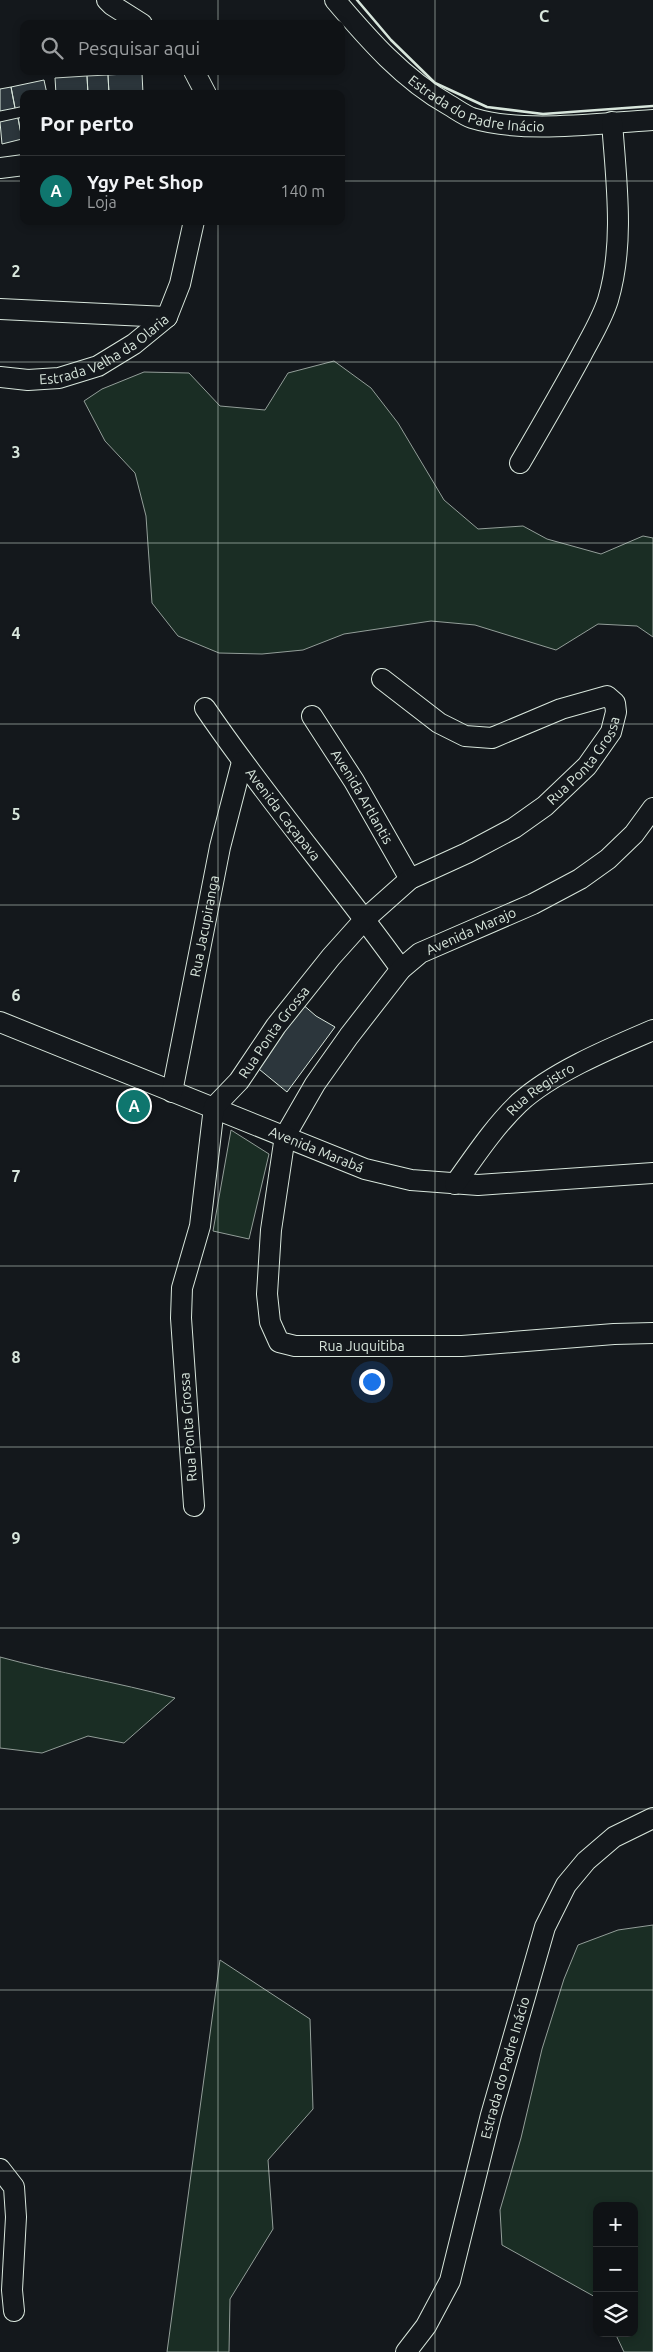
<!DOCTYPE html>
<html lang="pt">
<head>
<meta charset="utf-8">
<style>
  :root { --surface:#0f1215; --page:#181b1e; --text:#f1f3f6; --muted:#9b9ea0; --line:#2f3234; --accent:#0f766e }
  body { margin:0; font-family:Ubuntu,sans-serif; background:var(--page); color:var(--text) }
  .controls { position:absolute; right:15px; bottom:15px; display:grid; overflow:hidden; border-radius:10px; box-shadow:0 2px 8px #0003 }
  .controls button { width:45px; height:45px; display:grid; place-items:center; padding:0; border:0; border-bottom:1px solid var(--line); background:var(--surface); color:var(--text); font:25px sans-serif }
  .you { position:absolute; left:371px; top:1381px; width:18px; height:18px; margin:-12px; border:4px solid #fff; border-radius:50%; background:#1a73e8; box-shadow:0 0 0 8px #1a73e833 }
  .badge { display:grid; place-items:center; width:32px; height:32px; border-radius:50%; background:var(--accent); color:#fff; font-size:16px; font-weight:700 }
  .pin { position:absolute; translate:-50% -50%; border:2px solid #fff; box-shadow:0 1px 5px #0006 }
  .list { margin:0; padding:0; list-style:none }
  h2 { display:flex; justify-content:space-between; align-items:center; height:65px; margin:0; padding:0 20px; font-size:21px }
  h2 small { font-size:16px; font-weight:400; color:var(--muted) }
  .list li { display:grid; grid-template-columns:32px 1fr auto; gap:15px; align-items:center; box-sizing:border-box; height:70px; padding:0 20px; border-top:1px solid var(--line) }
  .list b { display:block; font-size:19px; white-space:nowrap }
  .list p { margin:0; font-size:16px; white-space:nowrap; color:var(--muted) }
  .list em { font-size:16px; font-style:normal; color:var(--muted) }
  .icon { flex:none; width:28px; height:28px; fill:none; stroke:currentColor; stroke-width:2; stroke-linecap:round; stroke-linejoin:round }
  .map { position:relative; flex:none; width:653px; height:2352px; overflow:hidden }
  .search { position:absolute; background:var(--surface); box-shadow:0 2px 8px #0003; left:20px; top:20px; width:325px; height:55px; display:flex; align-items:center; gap:12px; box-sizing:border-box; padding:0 18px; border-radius:10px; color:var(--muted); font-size:19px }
  .panel { position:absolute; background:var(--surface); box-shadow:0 2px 8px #0003; left:20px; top:90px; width:325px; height:135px; border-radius:10px }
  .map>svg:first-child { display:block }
</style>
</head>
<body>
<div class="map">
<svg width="653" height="2352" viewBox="0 0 653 2352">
  <rect width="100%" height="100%" fill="#14181c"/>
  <path fill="#1a2d24" stroke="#939e99" d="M334,361L371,388L398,423L444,500L478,529L523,526L547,539L601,554L643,536L653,538V637L637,626L598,624L556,650L475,625L431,621L344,634L303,650L262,654L219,653L178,636L152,603L146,516L135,473L105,441L84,401L102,389L144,372L189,373L220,406L265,410L288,373Z
    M231,1130L269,1154L249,1239L213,1231Z
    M0,1657C58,1673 117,1682 175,1698L124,1743L88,1736L42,1753L0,1748Z
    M653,1925V2352H624L615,2333H634V2206H597V2298L502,2245L500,2210L521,2138L542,2049L564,1979L578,1945L618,1930Z
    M220,1960L310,2019L313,2109L268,2160L273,2229L230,2299L229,2352H167Z"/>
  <path fill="#2c363c" stroke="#d8e6dc" d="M142,73L143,94H109L108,75Z
    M108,75L109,94H88L87,76Z
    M87,76L88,94H56L55,78Z
    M44,80L47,94H24V106L15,108L11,87Z
    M11,87L15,108L0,111V89Z
    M24,117V139H22L18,118Z
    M18,118L22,139L2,144L0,122Z
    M301,1003L316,1016L335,1027L287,1092L254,1065Z"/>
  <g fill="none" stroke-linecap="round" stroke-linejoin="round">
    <defs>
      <g id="minor">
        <path d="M107,0L112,5L142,24"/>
        <path id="s1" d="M335,0C369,40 403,79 449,105C456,109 464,115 472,118C524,134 598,123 653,120"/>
        <path d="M194,71L206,94"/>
        <path d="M0,168L24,165"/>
        <path d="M0,309L167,317"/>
        <path id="s2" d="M0,377L28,380L59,378L98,366L134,344L167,317L180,284L194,221"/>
        <path d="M520,463C541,427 562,391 582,354C591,337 602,319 608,300C625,243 616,179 612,122"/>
        <path id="s3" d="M205,708C266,798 338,881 401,969"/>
        <path id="s4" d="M312,716L354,781L410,879"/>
        <path id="s5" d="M653,808L634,834L608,859L580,879L533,904L420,953L401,969L349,1036L315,1084L285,1136L271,1230L267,1294L270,1322L279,1342L295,1346H462L614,1334L653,1333"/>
        <path id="s6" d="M0,1022L365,1169L411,1180L478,1185L653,1173"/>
        <path id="s7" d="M172,1092L220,847L242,762"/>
        <path id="s8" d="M455,1184C475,1156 494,1127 519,1103C553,1072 611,1048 653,1030"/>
        <path id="s9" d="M194,1506L181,1318L182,1288L200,1226L214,1107L239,1081L276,1026L331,957L365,919L410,879L467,853L514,828L545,806L587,766L611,732L616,712L615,703L607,696L561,709L492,738L465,736L439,723L382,679"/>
        <path d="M0,2169L14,2187L16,2217L12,2290L14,2311"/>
        <path id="s10" d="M406,2352L426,2326L450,2281L491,2115L545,1927L566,1885L586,1861L614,1837L653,1818"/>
      </g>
    </defs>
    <use href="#minor" stroke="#d8e6dc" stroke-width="22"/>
    <use href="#minor" stroke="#14181c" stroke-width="20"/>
    <path stroke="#d8e6dc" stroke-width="2.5" d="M357,0L391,40L435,83L487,107L543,114L653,106"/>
  </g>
  <path fill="none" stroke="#d8e6dc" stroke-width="1" stroke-opacity="0.55" d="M218,0V24M435,0V2352M218,71V94M0,181H24M341,181H653M218,221V2352M0,362H653M0,543H653M0,724H653M0,905H653M0,1086H653M0,1266H653M0,1447H653M0,1628H653M0,1809H653M0,1990H653M0,2171H653"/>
  <g text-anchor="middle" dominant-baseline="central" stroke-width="4" stroke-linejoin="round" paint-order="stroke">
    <g font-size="14" fill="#d8e6dc" stroke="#14181c">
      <text stroke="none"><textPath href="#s1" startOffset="182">Estrada do Padre Inácio</textPath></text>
      <text stroke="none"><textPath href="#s2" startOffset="112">Estrada Velha da Olaria</textPath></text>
      <text stroke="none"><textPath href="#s9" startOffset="919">Rua Ponta Grossa</textPath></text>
      <text stroke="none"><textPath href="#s4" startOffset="95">Avenida Artlantis</textPath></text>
      <text stroke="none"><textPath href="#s3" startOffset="132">Avenida Caçapava</textPath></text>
      <text stroke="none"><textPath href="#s7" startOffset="169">Rua Jacupiranga</textPath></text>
      <text transform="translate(471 931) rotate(-24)">Avenida Marajo</text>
      <text stroke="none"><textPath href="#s9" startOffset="499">Rua Ponta Grossa</textPath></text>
      <text stroke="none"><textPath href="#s8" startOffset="129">Rua Registro</textPath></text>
      <text stroke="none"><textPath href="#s6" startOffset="341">Avenida Marabá</textPath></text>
      <text stroke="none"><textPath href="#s5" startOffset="800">Rua Juquitiba</textPath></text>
      <text transform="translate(188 1427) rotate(-94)">Rua Ponta Grossa</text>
      <text stroke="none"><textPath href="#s10" startOffset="304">Estrada do Padre Inácio</textPath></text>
    </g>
  </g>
  <g font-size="16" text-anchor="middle" font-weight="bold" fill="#d8e6dc" stroke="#14181c" stroke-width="4" stroke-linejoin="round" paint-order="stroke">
    <text x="544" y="22">C</text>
    <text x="16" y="277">2</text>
    <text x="16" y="458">3</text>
    <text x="16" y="639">4</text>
    <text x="16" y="820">5</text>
    <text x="16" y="1001">6</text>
    <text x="16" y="1182">7</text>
    <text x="16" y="1363">8</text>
    <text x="16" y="1544">9</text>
  </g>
</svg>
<div class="controls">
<button>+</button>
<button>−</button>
<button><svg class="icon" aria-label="layers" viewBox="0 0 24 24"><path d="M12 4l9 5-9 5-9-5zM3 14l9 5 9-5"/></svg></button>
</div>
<div class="you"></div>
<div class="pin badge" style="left:134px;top:1106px">A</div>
<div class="search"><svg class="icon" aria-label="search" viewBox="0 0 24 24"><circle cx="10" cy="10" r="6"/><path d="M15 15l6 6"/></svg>Pesquisar aqui</div>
<section class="panel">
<h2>Por perto<small></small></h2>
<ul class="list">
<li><span class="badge">A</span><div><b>Ygy Pet Shop</b><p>Loja</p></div><em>140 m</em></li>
</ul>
</section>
</div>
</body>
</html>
